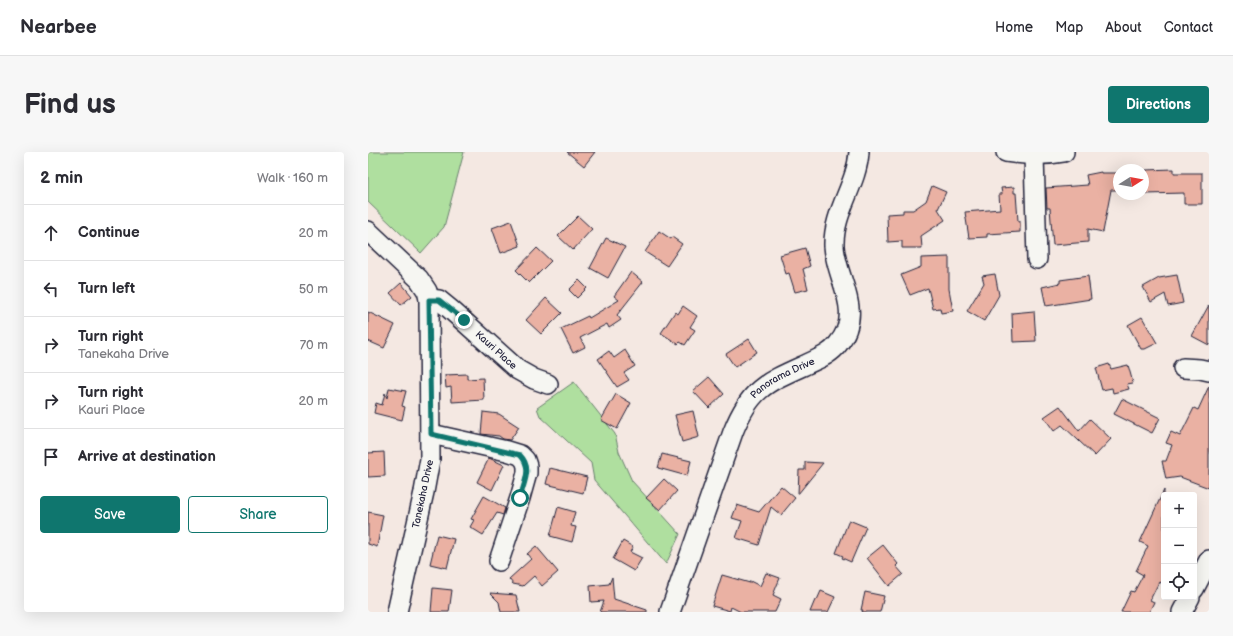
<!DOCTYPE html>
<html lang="en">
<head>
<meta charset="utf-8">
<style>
  :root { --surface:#fff; --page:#f7f7f7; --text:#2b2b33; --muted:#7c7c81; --line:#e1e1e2; --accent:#0f766e }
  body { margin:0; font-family:"Balsamiq Sans",sans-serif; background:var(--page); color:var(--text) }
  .controls { position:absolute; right:12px; bottom:12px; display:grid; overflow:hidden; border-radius:4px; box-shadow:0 4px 16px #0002 }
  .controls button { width:36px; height:36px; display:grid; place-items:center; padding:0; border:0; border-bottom:1px solid var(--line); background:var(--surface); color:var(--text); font:20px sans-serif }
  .compass { position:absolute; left:745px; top:12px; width:36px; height:36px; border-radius:50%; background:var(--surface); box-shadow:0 4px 16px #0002; rotate:79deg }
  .stop { position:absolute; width:12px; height:12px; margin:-9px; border:3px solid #0f766e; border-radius:50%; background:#fff }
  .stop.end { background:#0f766e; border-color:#fff; box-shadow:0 1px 4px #0008 }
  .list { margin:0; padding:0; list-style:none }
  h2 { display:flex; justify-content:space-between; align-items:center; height:52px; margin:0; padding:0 16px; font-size:17px }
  h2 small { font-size:13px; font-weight:400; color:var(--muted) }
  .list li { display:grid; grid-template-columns:26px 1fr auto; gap:12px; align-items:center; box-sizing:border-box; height:56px; padding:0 16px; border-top:1px solid var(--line) }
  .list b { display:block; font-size:15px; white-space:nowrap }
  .list p { margin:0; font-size:13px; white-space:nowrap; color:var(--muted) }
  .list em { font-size:13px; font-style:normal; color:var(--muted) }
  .actions { display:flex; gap:8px; padding:12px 16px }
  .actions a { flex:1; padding:9px 0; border:1px solid var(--accent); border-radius:4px; text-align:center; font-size:14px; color:var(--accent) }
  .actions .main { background:var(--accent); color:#fff }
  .icon { flex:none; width:22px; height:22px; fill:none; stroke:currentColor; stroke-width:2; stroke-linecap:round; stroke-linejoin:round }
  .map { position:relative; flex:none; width:841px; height:460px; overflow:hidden; border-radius:4px }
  header { display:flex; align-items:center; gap:24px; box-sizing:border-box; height:56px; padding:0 20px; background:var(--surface); border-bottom:1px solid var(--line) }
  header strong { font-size:19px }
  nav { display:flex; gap:22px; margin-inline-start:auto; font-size:14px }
  .intro { display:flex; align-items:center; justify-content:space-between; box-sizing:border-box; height:96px; padding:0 24px }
  h1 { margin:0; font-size:28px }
  .button { padding:10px 18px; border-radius:4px; background:var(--accent); color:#fff; font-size:14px; font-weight:700 }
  main { display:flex; gap:24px; padding:0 24px }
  aside { flex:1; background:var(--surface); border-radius:4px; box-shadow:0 4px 16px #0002 }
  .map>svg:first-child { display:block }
</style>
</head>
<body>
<header>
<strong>Nearbee</strong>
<nav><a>Home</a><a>Map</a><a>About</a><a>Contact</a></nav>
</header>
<div class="intro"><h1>Find us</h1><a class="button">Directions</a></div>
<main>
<aside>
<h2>2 min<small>Walk · 160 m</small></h2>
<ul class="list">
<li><svg class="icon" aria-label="ahead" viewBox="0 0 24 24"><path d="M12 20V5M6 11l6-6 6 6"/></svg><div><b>Continue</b></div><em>20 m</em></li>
<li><svg class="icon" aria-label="left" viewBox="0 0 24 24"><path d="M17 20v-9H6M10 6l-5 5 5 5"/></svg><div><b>Turn left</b></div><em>50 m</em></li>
<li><svg class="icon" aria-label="right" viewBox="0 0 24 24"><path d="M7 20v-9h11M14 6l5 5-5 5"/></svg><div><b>Turn right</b><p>Tanekaha Drive</p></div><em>70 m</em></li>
<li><svg class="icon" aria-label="right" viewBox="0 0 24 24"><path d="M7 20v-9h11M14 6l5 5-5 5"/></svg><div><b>Turn right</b><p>Kauri Place</p></div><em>20 m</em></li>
<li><svg class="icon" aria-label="arrive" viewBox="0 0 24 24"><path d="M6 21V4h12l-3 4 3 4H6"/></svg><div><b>Arrive at destination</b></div></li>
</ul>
<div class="actions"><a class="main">Save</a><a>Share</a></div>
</aside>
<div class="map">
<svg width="841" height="460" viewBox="0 0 841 460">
  <rect width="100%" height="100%" fill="#f4e8e2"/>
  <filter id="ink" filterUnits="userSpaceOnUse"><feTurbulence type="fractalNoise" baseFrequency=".025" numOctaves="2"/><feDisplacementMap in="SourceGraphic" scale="8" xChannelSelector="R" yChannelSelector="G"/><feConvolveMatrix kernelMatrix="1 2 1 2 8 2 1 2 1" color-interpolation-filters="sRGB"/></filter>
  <g filter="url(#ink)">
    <path fill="#afdf9f" stroke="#68806d" d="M0,0H96L76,75L53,101L0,50Z
      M206,230L247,282L251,300L264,329L312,382L298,412L226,328L223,311L172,264L169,256Z"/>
    <path fill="#eab1a3" stroke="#22223b" d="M199,0H227L216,14Z
      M806,17V21H834V52H816V41L778,42V18Z
      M733,20V21H751V38H743L735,80L720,77V90L685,93L682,56H679L678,36L720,33L718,23Z
      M564,34L578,40L570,57L577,68L553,84L554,96H534V89L520,90L519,62L535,61V58H545L558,49Z
      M646,35V41H648L650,69H652V80L619,82V85L601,86L597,60L632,57L631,42H634L633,36Z
      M210,64L224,77L205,98L190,84Z
      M143,69L152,94L133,101L124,76Z
      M291,79L303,87L304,85L314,92L299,114L277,100Z
      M238,86L257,95L240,126L222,116Z
      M169,96L183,109L161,131L148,118Z
      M437,96L442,114L435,117L440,137L427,140L421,121L418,122L412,103Z
      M581,105V137L585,159L573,161L572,156L565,157L560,136L542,143L533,123L553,115V106Z
      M263,120L275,130L249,163L253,168L241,176L239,172L212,186L217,195L205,201L193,177L220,164L221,166L251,148L246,144Z
      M627,122L631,143L616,169L599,159L616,131L614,124Z
      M809,123L815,151L800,154L797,142L783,150L775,135L791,126Z
      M720,124L723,147L678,154L674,135L692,131V128Z
      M211,128L219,136L209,146L201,138Z
      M33,131L44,144L33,153L22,141Z
      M178,146L194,161L173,182L158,168Z
      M841,153V193L824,184Z
      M315,154L329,164L322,175L327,178L317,193L312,190L310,192L293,181L307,160L310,162Z
      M666,159L668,189L645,190L644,161Z
      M0,160L27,173L16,196L0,189Z
      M774,165L789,191L777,197H773L760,173Z
      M381,187L389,200L367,215L358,202Z
      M257,198L267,214L256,221L261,228L249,235L230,207L241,199L246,206Z
      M741,212L743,217L760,213L765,231L759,232L761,237L745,241L744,236L734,238L728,216Z
      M99,222V227L115,226L116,248L84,250L83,235L78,236L77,223Z
      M341,225L356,242L341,256L325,239Z
      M841,234V336L812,325L798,327L794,309H798L804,293L798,291L803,280L812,284L826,256L830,258Z
      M21,236L38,239L34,254L37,255L34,268L6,261L8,251L14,253L17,241L19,246Z
      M248,242L263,251L249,277L233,268Z
      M754,247L792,266L784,281L746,262Z
      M692,254L711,279L722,267L743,287L727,304L694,273L686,279L676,265Z
      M325,259L331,285L314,290L307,263Z
      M115,260L131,262L151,275L142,288L135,287L131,284L113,282Z
      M16,300L17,324L0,325V301Z
      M294,302L323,309L319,324L290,316Z
      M121,306L136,313L124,338L109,330Z
      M437,310L455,311L430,342L431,318H437Z
      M182,316L219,325L215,341L178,332Z
      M296,327L309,339L292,358L278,346Z
      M413,334L427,346L413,363L403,355L391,393L368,386L374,369L364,366L369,353L391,360Z
      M796,338V432L791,430L782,448L786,450L781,460H753L763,439L766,440L775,423L768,419L780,394L772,390Z
      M116,344L137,356L135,363L129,361L115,383L102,375L106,368L103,367Z
      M190,355L207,360L203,374L208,375L204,390L182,384Z
      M0,360L15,363L9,395L0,392Z
      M481,368L498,375L483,410L474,406L475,404L468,401Z
      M69,383L86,387L79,416L62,412Z
      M255,389L265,395L262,400L274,406L266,419L245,407Z
      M515,393L530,412L528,414L535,422L521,434L499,406Z
      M168,394L190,420L174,434L166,424L155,434L145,432L141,427L163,407L159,402Z
      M398,421L412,426L405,443L413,447L407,460H373L363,455L362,459L344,454L354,423L382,431V429L392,434Z
      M244,425L246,447L279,458V460H232L236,449L223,450L222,434L241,432Z
      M65,436L84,438L81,460H63Z
      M453,439L467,445L460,460H442L447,448H449Z
      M497,440L516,444L512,460H494L495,458H493Z
      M122,441L148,443L152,460H133L131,450Z"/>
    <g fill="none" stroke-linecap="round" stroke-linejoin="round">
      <defs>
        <g id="minor">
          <path d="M638,0C658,3 676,4 696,0"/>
          <path d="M666,4L669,107"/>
          <path d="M0,79L51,127L59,139L61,147L62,307L56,340L29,460"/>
          <path id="s1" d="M61,147L71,148L82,157L150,218L166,227L180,232"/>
          <path d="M815,216L832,217L841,219"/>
          <path d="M63,282L139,299L152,303L157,308L159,314V321L152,346L131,409"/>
          <path d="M826,437L841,408"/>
          <path id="s2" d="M302,460L365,280C382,237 397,231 437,213C449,207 462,203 470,192C497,159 468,128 466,94C465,60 489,33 491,0"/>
          <path d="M814,460L822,445"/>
        </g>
      </defs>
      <use href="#minor" stroke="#22223b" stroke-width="22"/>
      <use href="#minor" stroke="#f6f6f2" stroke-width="19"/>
    </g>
  </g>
  <g fill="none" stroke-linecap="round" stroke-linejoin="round" filter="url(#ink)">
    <path stroke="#0f766e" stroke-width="5" d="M96,168L71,148H61L63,282L152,303C165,316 156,330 152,346"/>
  </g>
  <g text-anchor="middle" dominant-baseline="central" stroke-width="3" stroke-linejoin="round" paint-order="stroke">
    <g font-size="10" fill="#22223b" stroke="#f6f6f2">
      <text stroke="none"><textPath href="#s1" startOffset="86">Kauri Place</textPath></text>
      <text stroke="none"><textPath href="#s2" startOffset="267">Panorama Drive</textPath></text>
      <text transform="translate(55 342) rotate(-78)">Tanekaha Drive</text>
    </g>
  </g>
</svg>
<div class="controls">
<button>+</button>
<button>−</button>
<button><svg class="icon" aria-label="locate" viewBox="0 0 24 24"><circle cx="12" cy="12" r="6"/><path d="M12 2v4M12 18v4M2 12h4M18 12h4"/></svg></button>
</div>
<svg class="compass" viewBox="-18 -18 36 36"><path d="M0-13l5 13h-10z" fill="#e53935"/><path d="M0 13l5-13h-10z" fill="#7c7c81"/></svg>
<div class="stop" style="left:152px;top:346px"></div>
<div class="stop end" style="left:96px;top:168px"></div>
</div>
</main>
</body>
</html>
